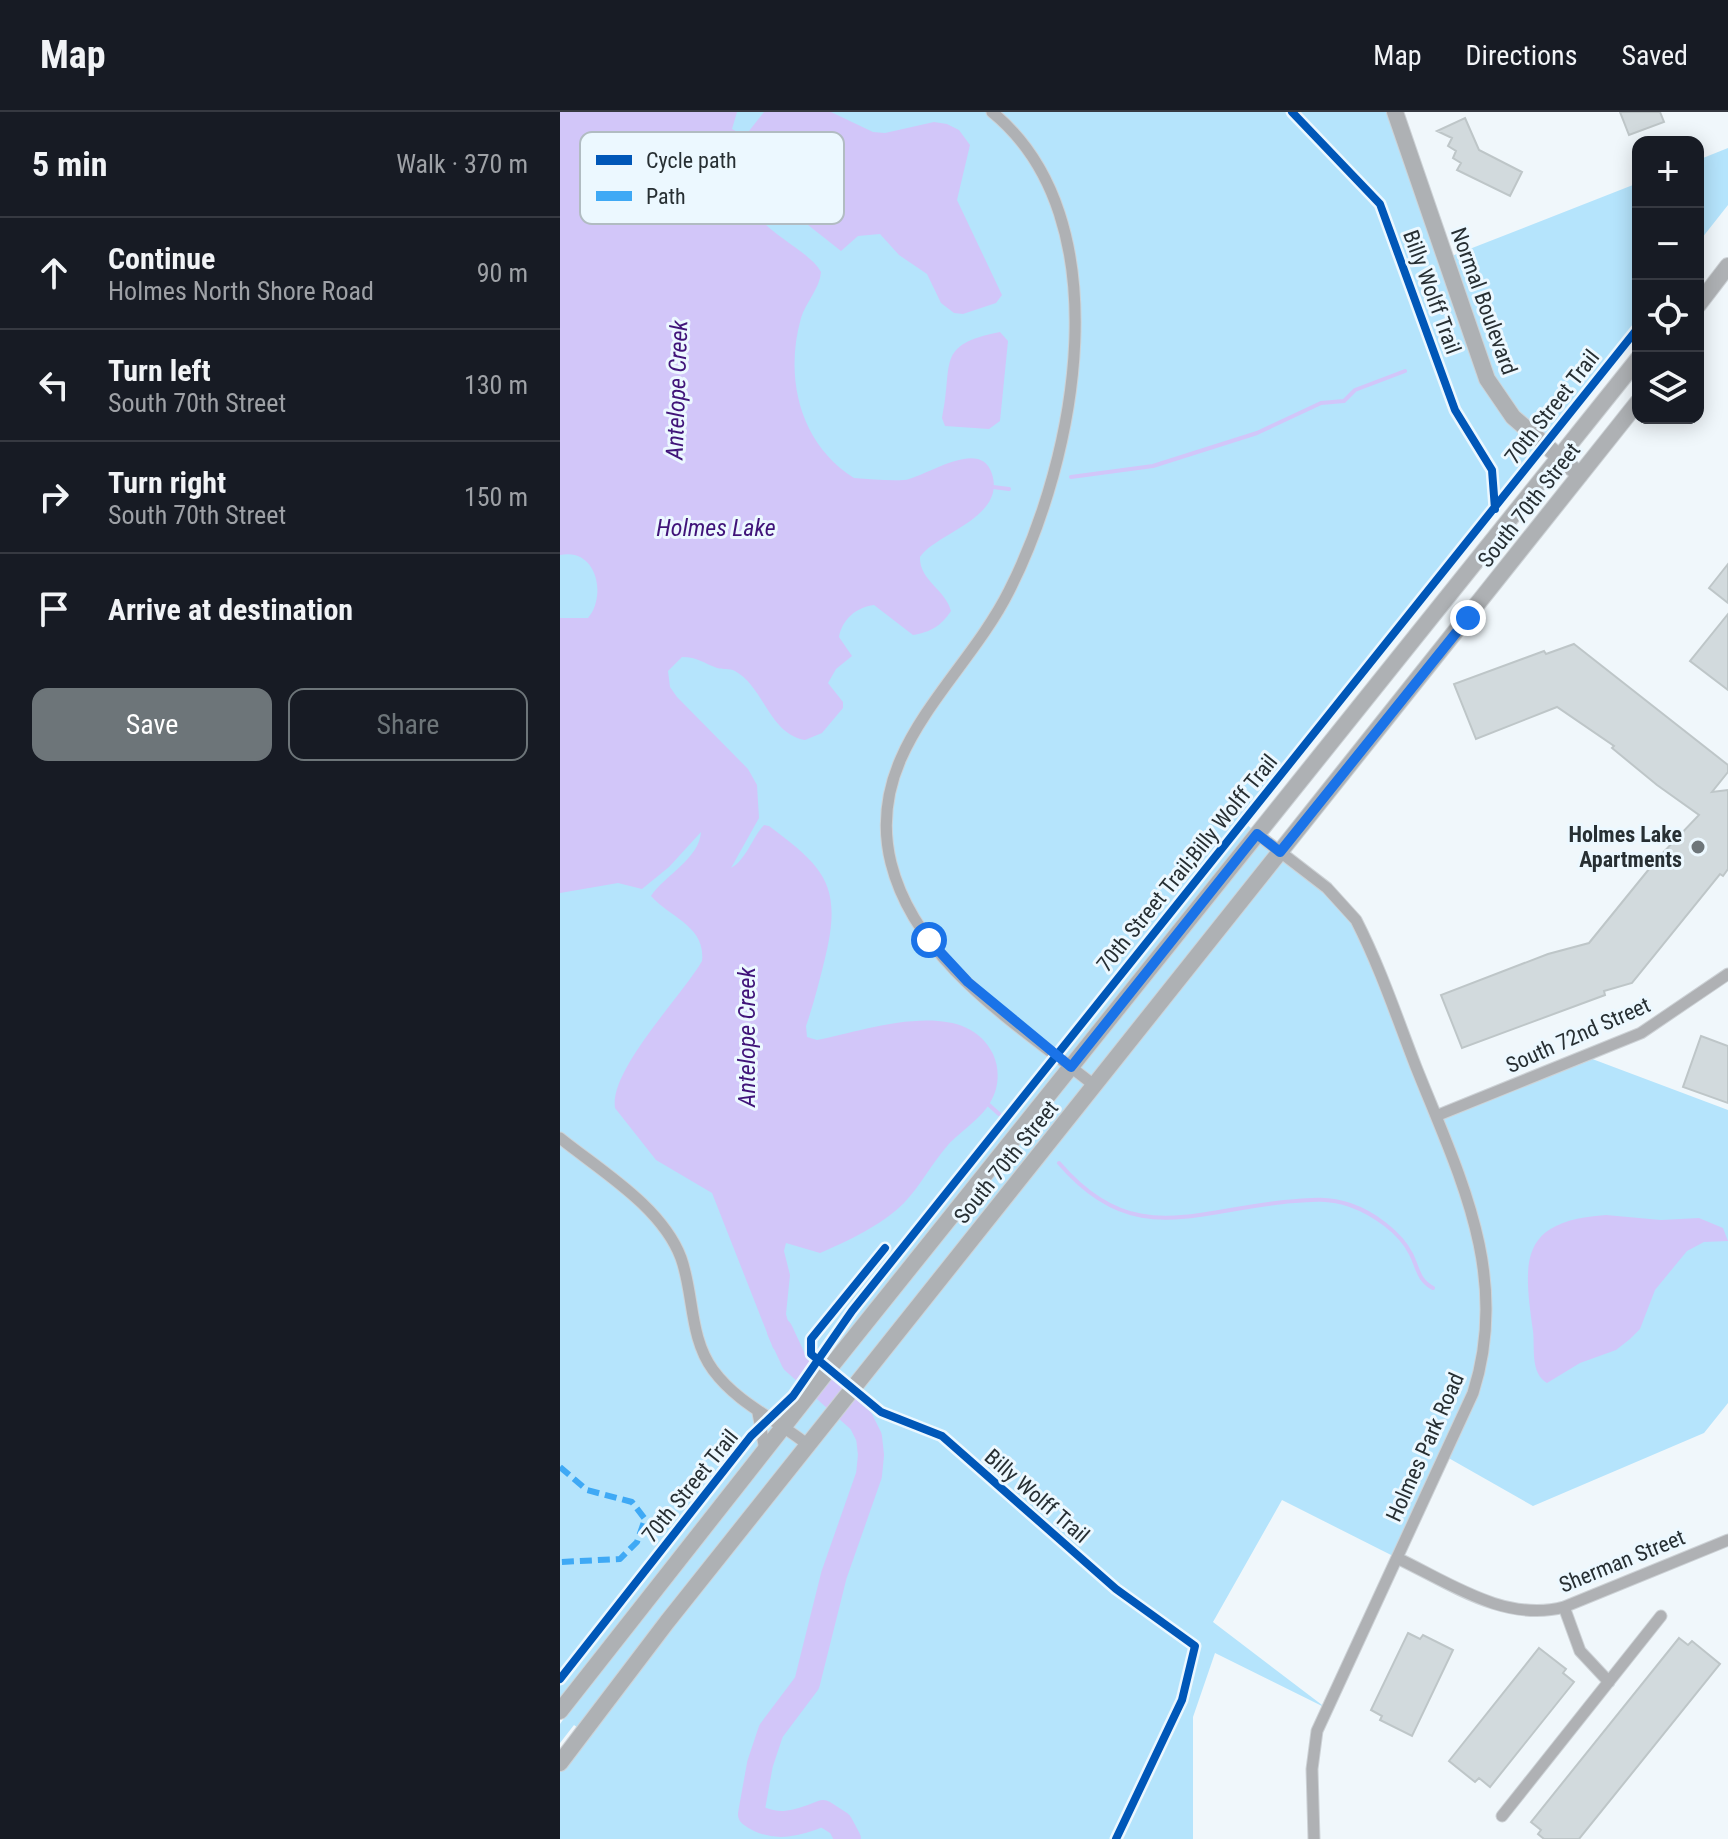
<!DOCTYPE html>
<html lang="en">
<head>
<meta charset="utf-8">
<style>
  :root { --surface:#171b24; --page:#20242c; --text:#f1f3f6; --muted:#9ea1a6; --line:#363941; --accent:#6d7579 }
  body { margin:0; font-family:"Roboto Condensed",sans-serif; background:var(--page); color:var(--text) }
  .controls { position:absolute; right:24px; top:24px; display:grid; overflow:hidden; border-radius:16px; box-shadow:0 4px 20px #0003 }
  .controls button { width:72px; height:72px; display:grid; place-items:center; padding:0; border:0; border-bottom:2px solid var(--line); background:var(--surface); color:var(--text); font:40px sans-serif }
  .stop { position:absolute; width:24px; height:24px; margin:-18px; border:6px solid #1a73e8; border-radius:50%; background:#fff }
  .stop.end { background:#1a73e8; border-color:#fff; box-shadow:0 2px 8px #0008 }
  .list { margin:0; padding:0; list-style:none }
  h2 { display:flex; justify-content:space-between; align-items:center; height:104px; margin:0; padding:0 32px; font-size:34px }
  h2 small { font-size:26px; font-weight:400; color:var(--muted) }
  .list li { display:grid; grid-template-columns:52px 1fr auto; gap:24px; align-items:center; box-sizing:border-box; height:112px; padding:0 32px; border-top:2px solid var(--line) }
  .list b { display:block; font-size:30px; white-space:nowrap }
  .list p { margin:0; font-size:26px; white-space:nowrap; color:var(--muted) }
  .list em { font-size:26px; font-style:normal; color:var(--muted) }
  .actions { display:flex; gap:16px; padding:24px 32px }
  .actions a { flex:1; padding:18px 0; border:2px solid var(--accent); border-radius:16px; text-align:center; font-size:28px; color:var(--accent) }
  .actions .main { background:var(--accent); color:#fff }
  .icon { flex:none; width:44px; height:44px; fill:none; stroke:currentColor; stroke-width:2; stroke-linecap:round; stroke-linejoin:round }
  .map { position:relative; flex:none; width:1168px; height:1727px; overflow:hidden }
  header { display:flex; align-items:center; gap:48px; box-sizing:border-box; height:112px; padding:0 40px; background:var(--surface); border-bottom:2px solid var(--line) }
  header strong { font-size:38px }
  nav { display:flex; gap:44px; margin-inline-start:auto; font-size:28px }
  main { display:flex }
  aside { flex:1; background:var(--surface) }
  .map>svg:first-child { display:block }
</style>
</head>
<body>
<header>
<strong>Map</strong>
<nav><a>Map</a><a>Directions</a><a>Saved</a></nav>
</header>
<main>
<aside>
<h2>5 min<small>Walk · 370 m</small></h2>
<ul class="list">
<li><svg class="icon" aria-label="ahead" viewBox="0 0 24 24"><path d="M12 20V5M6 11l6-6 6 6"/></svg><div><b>Continue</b><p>Holmes North Shore Road</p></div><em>90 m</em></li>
<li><svg class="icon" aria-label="left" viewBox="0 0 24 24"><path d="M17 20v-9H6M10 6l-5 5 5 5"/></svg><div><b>Turn left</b><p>South 70th Street</p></div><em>130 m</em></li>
<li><svg class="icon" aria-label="right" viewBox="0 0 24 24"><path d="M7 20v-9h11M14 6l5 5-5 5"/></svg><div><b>Turn right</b><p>South 70th Street</p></div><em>150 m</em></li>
<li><svg class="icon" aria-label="arrive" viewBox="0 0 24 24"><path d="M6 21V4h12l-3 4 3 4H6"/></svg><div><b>Arrive at destination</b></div></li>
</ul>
<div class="actions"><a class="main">Save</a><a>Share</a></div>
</aside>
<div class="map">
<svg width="1168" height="1727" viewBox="0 0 1168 1727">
  <rect width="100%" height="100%" fill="#f0f7fb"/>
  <path fill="#b5e4fc" d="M0,0H835L884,147L1078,71V207L680,707L788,796L876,1004L1027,945L1168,998V1291L1144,1321L973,1394L885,1344L837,1446L722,1388L653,1510L766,1596L655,1541L633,1605V1727H0V1651L23,1620L14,1613L0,1631V1612L5,1605L0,1600Z
    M1168,36V93L1138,131V48Z"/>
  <path fill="#d2c6f9" d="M0,0H177L172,17L185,24L204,0H271L313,20L325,21L374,10L387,12L399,18L410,33L397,88L442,183L436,191L403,202L394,201L381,191L367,162L339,143L320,122L298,124L281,139L205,79L199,78L193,83C185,114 247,134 261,160C260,176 246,190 241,206C224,266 240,332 294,366C310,367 328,369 344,368C364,366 421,324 432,362C446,406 376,421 360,445C359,468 386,478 391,499C381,514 371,520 353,523L314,493C296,495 282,508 279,525L292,544L276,557L268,571L283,590V596L262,621L245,628C209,622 204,575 175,559C169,556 163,558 157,556C143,551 138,545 122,545L108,559L110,575L117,585L188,657L197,673L199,706L171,756C186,748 192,726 204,713L209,714C264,755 282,773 266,842C260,867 254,891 246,914L247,925L257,928C305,919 404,882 433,942C440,957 439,975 431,989C423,1005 401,1019 388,1033C372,1051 361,1073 344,1091C322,1113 288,1129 260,1141L226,1131L224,1139L230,1163L226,1202L236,1239L234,1249H227L213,1236L152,1081L96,1048L55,996C49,958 122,884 142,849C146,814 109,805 91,784C105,763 139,747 141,720L109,755L82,777L58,771L0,781V506H28C47,484 37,435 0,443Z
    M440,220L448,229L440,309L429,317L385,314L382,306C394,251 374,233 440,220Z
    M1046,1103L1101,1108L1139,1106L1163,1116L1168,1129L1144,1130L1127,1139L1095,1178L1080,1217L1070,1227L1056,1238L1020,1251L987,1271C970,1261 975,1236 973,1219C963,1148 959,1109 1046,1103Z"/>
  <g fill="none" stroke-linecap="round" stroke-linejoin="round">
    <path stroke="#d2c6f9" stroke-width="4" d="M511,365L593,354L697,321L761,291L784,289L795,278L845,259
      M433,375L449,377
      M429,993L439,1002
      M499,1051C571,1135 630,1100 724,1090C747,1088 767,1085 790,1093C813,1101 840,1120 851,1142C858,1156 858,1168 873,1176"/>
    <path stroke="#d2c6f9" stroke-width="26" d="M220,1219L234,1249L301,1309L309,1325L311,1343L309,1363L274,1463L247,1571L211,1619L200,1652L191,1702C214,1719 239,1711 263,1701L280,1712L288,1727"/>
  </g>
  <path fill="#d2dadd" stroke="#bec6c8" stroke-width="2" d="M1060,0H1100L1104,10L1069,23Z
    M905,6L919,38L962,60L950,84L897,58L901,51L893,46L896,39L888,34L892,26L877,19Z
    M1168,452V491L1149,476Z
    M1168,502V578L1130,549Z
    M1014,532L1168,653V660L1152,680L1168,678V757L1163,764L1160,762L1072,871L1044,879L1045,883L902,936L881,883L988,842L1029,831L1098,746L1139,703L1097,673L1052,636L1054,634L997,595L916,627L894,572L984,539L986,542Z
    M1141,924L1168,934V991L1123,975Z
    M848,1521L860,1527L863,1523L893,1538L852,1624L820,1608L822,1604L811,1598Z
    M1119,1526L1128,1533L1132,1529L1160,1552L1019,1727H984L978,1722L981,1718L971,1710Z
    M979,1536L1006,1557L1003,1561L1014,1570L930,1675L919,1666L915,1670L889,1649Z"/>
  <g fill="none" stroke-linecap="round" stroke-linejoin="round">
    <defs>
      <path id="minor" d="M432,0C563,107 516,347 449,479C404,569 303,639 331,751C356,851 459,913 535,974
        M697,722L767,776L796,808C820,855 837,906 856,955C899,1063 951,1163 913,1281L757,1619L752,1657L754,1727
        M876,1004L1081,921L1168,862
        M0,1026C41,1059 102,1095 121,1146C134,1182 129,1225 153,1258C178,1292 216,1307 248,1333
        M198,1301L205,1338
        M837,1446C888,1470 945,1511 1004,1495L1168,1428
        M1004,1495L1020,1539L1049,1570
        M942,1704L1101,1504"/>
      <path id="secondary" d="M835,0L927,267L953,305L1020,363
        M1138,193L1168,154
        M0,1599L272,1253L1078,247
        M0,1651L107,1510L1078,290"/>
    </defs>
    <use href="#minor" stroke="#cdd2d6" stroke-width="13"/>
    <use href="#secondary" stroke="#cdd2d6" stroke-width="18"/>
    <use href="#minor" stroke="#afb1b4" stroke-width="11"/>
    <use href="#secondary" stroke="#aeb1b4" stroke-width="16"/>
    <path stroke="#3fa9f5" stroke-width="6" stroke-dasharray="12 6" stroke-linecap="butt" d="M0,1355L27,1378L72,1390L85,1407L77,1430L60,1447L0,1450"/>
    <defs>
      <path id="cycleway" d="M732,0L820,92L895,298L932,358L935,397
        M325,1136L251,1227V1242L321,1300L382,1324L556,1477L635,1534L622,1588L556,1727
        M0,1567L191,1324L233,1284L292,1199L1078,216"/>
    </defs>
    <use href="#cycleway" stroke="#ecf8ff" stroke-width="13"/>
    <use href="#cycleway" stroke="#0057b8" stroke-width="8"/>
  </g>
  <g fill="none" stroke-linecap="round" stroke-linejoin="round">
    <path stroke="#1a73e8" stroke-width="10" d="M369,828L408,870L511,955L697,722L720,740L908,506"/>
  </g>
  <circle fill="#6d7579" stroke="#ecf8ff" stroke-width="3" cx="1138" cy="735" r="8"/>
  <g text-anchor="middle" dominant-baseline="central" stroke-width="6" stroke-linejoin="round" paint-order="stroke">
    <g font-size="22" fill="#272f33" stroke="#ecf8ff">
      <text transform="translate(872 180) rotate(70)">Billy Wolff Trail</text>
      <text transform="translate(924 189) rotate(70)">Normal Boulevard</text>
      <text transform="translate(992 295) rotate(-52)">70th Street Trail</text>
      <text transform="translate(969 393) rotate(-52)">South 70th Street</text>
      <text transform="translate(627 751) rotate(-51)">70th Street Trail;Billy Wolff Trail</text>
      <text transform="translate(1018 923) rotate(-24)">South 72nd Street</text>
      <text transform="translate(446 1050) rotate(-51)">South 70th Street</text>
      <text transform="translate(865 1335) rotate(-66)">Holmes Park Road</text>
      <text transform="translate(130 1374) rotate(-51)">70th Street Trail</text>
      <text transform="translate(477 1384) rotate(41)">Billy Wolff Trail</text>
      <text transform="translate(1062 1449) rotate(-22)">Sherman Street</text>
    </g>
    <g font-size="22" font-weight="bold" fill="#272f33" stroke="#ecf8ff" text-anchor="end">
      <text x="1122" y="722">Holmes Lake<tspan x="1122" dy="25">Apartments</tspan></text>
    </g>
    <g font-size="24" font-style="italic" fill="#401479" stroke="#ecf8ff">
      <text transform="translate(117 278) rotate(-88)">Antelope Creek</text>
      <text x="156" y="416">Holmes Lake</text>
      <text transform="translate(187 925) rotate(-90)">Antelope Creek</text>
    </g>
  </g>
  <rect x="20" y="20" width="264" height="92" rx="12" fill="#ecf8ff" stroke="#b1bcc2" stroke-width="2"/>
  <rect x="36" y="43" width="36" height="10" fill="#0057b8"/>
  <rect x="36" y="79" width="36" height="10" fill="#3fa9f5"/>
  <g font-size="22" fill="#272f33">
    <text x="86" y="56">Cycle path</text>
    <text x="86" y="92">Path</text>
  </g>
</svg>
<div class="controls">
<button>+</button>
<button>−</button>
<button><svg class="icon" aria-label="locate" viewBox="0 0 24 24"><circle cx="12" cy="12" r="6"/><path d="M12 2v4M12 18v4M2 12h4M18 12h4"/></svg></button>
<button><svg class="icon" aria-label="layers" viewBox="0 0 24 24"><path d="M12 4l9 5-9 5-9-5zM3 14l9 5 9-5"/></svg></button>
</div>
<div class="stop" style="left:369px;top:828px"></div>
<div class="stop end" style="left:908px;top:506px"></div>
</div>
</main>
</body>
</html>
